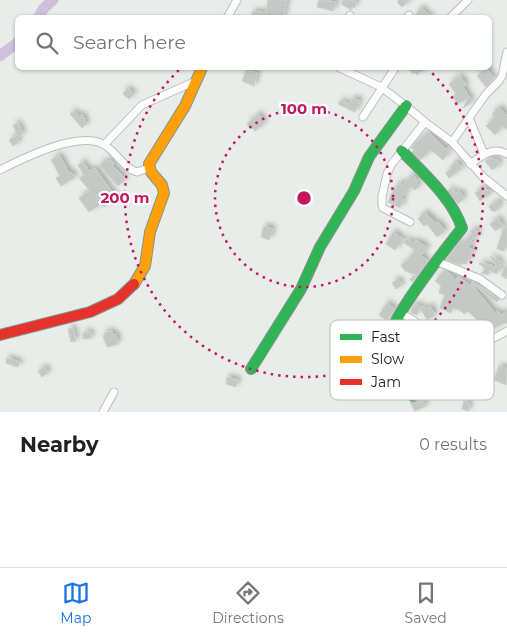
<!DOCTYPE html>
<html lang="en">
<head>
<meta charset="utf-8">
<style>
  :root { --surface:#fff; --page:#f2f2f2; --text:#222; --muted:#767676; --line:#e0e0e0; --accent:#1a73e8 }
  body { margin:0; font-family:Montserrat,sans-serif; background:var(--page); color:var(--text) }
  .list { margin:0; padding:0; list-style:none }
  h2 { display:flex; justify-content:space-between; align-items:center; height:65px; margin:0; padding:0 20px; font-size:21px }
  h2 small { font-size:16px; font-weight:400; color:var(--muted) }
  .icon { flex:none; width:28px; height:28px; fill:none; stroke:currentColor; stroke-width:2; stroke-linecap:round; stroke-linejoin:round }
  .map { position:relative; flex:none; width:507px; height:412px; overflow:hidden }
  .search { position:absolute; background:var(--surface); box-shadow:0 1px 4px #0004; left:15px; right:15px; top:15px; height:55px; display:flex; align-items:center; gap:12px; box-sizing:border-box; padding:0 18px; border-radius:8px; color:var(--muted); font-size:19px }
  .sheet { height:155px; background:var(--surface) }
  nav { display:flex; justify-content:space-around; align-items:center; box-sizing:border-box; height:70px; border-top:1px solid var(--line); background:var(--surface); font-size:14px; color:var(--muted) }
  nav a { display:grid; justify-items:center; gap:2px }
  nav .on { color:var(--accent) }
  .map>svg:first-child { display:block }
</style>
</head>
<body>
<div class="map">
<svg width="507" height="412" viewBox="0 0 507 412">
  <defs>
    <filter id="shadow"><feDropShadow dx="3" dy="-3" stdDeviation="2.5" flood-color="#0004"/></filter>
  </defs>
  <rect width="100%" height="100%" fill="#e9ede9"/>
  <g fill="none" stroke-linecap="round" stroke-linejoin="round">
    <path stroke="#d0c0dd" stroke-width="11" d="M38,18L44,8L53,0
      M0,56L18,42"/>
  </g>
  <path fill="#c5c8c4" stroke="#cbd0cb" filter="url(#shadow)" d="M268,0H287L283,18H251L253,11L266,13Z
    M319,0L336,2L333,11L317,7Z
    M343,0H354L357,2L354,8L352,7L351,10L341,4Z
    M399,0H409L402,7L397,2Z
    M421,8L432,18H418L415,15Z
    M407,68H425L417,75L414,72L413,74Z
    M486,68L494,78L486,87L477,76Z
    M247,69L257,73L254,86L242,81Z
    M460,76L466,85L463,87L472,102L463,108L468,98L457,104L453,96L456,94L449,84Z
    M127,88L134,94L129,99L123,94Z
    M353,98L360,101L355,112L338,104L341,100L349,105Z
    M499,107L507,116V130L503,126L495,135L486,126L495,117L492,114Z
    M74,111L79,117L82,114L85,119L84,120L87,123L82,128L70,114Z
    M258,114L265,122L255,131L253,128L251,129L247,124Z
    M18,123L23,134L18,137L13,125Z
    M429,132L446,149L449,147L451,149L443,160L431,150L420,160L412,152L414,150L411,148L416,142Z
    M15,136L19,142L13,146L9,140Z
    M59,155L69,173L71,172L75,177L61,186L56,178L60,176L51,160Z
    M490,158L495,160L497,159L500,164L492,170L485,161Z
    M107,160L108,162L111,160L114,164L112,165L125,179L118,186L99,165Z
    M456,161L462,168L449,178L446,173L452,168L451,166Z
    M83,162L89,171L95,168L117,199L104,207L101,204L89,212L79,198L90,191L79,178L84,175L78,165Z
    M412,175L418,180L416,183L419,186L415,190L411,187L401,198L404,199L400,208L388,202L393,191L400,182L403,185Z
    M484,187L486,190L493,191L480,201L475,193Z
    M450,188L455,194L459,191L464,198L458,204L448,191Z
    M498,201L500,205L498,207L499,208L494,212L493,210L491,211L489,206Z
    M425,212L436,223L438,222L445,231L437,237L427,224L424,226L418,219Z
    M498,218L503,226L495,231L490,224Z
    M264,226L273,229L269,240L261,237Z
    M504,227L507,232V243L504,251L497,249Z
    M475,229L479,235L471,240L473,242L468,247L473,250L466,264L462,263L461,265L446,260L458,244L460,245L472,234L470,231Z
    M393,232L403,239L395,250L386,244Z
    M406,239L413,243L416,241L427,247L421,256L427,260L426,264L412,282L410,279L416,275L405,271L401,265L408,260L415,250L404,243Z
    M490,256L501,262L497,274L489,270L488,275L481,273L484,271V267L479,264L480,263L490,265L491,264V266L498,268Z
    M507,264V279L501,275Z
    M445,270L456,280L458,277L470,285L471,284L495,313L498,311L501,315L507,311V322L486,332L485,330L482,331L478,321L468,311L464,314L461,311L453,308L451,313L440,308L445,295L439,293L441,286L435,281Z
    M398,279L402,285L396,289L392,283Z
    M473,282L499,299L497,302L471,283Z
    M387,303L395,309L387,321L379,315Z
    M415,304L426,309L430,306L435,315L427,320L420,307L417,315L411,313V310Z
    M73,328L76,341L71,342L68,329Z
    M112,331L113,335L116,334L118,344L107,347L103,336L105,335L104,333Z
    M91,332V338L83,339V333Z
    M7,358L20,362L18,367L6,363Z
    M499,366L507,369L506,385L494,380Z
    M44,367L48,373L42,377L38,371Z
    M227,377L238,380L236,387L226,384Z
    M420,397L426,406L415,411L410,402H416Z
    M464,401L469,403V411L462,409Z"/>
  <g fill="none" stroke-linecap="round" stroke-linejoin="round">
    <defs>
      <path id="street" d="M227,18L237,0
        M349,18L350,15
        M408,18L409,15
        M450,18L468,0
        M340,68L381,87L406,106L425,122L452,142L482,176L507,196
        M363,117L395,68
        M469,118L484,154
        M452,142L486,94L499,81L502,76L507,52
        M104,145L142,105L198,80
        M470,164C482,156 492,146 507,154
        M0,170C24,158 77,131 103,144C114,150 121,163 132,170L137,172L149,168
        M410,222L383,208L382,205V196L387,174L391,165L425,122
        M436,261L480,279L502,295
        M401,313L454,345
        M402,379L433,352L454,345L492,339L507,331
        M103,412L114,392"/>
      <path id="fast" d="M402,151C424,174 452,198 462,228C446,249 379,330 386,354C389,365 406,386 413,396
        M251,369L301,289L320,247L354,191L369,157L406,106"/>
      <path id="slow" d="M134,284L145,266L150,232L164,193L162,185L151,172L149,164L185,106L202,68"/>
      <path id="jam" d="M0,335L90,312L118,299L134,284"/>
    </defs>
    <use href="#street" stroke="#bcbebc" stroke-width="9"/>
    <use href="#fast" stroke="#82968a" stroke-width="12"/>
    <use href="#slow" stroke="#82968a" stroke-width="12"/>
    <use href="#jam" stroke="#82968a" stroke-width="12"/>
    <use href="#street" stroke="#fcfcfc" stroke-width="7"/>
    <use href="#fast" stroke="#30b455" stroke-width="10"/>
    <use href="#slow" stroke="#ff9f0a" stroke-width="10"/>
    <use href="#jam" stroke="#e5322d" stroke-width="10"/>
  </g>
  <g fill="none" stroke="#c2185b" stroke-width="2.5" stroke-dasharray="2.5 5">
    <circle cx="304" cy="198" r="89"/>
    <path d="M427 68A179 179 0 1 1 181 68"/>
  </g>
  <rect x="330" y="320" width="164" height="80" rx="8" fill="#fff" stroke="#bcbcbc" stroke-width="1"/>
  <rect x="340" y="334" width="22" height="6" fill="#30b455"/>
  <rect x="340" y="356" width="22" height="7" fill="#ff9f0a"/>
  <rect x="340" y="379" width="22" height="6" fill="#e5322d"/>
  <g font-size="14" fill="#202020">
    <text x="371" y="342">Fast</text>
    <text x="371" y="364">Slow</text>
    <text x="371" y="387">Jam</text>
  </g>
  <circle cx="304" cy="198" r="8" fill="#c2185b" stroke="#fff" stroke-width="2.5"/>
  <g font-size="15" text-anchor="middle" font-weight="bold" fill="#c2185b" stroke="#fff" stroke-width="4.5" stroke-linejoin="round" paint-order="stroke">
    <text x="304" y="114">100 m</text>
    <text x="125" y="203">200 m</text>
  </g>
</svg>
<div class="search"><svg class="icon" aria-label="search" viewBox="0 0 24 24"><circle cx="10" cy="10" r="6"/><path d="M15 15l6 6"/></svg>Search here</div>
</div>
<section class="sheet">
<h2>Nearby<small>0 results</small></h2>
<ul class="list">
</ul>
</section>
<nav>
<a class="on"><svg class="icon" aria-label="map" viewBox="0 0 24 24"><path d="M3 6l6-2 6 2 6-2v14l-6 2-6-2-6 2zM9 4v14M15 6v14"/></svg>Map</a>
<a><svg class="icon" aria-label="directions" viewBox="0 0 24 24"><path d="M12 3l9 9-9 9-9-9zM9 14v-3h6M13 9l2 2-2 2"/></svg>Directions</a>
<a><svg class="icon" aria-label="saved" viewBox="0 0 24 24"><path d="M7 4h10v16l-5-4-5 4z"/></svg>Saved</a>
</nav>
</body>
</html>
